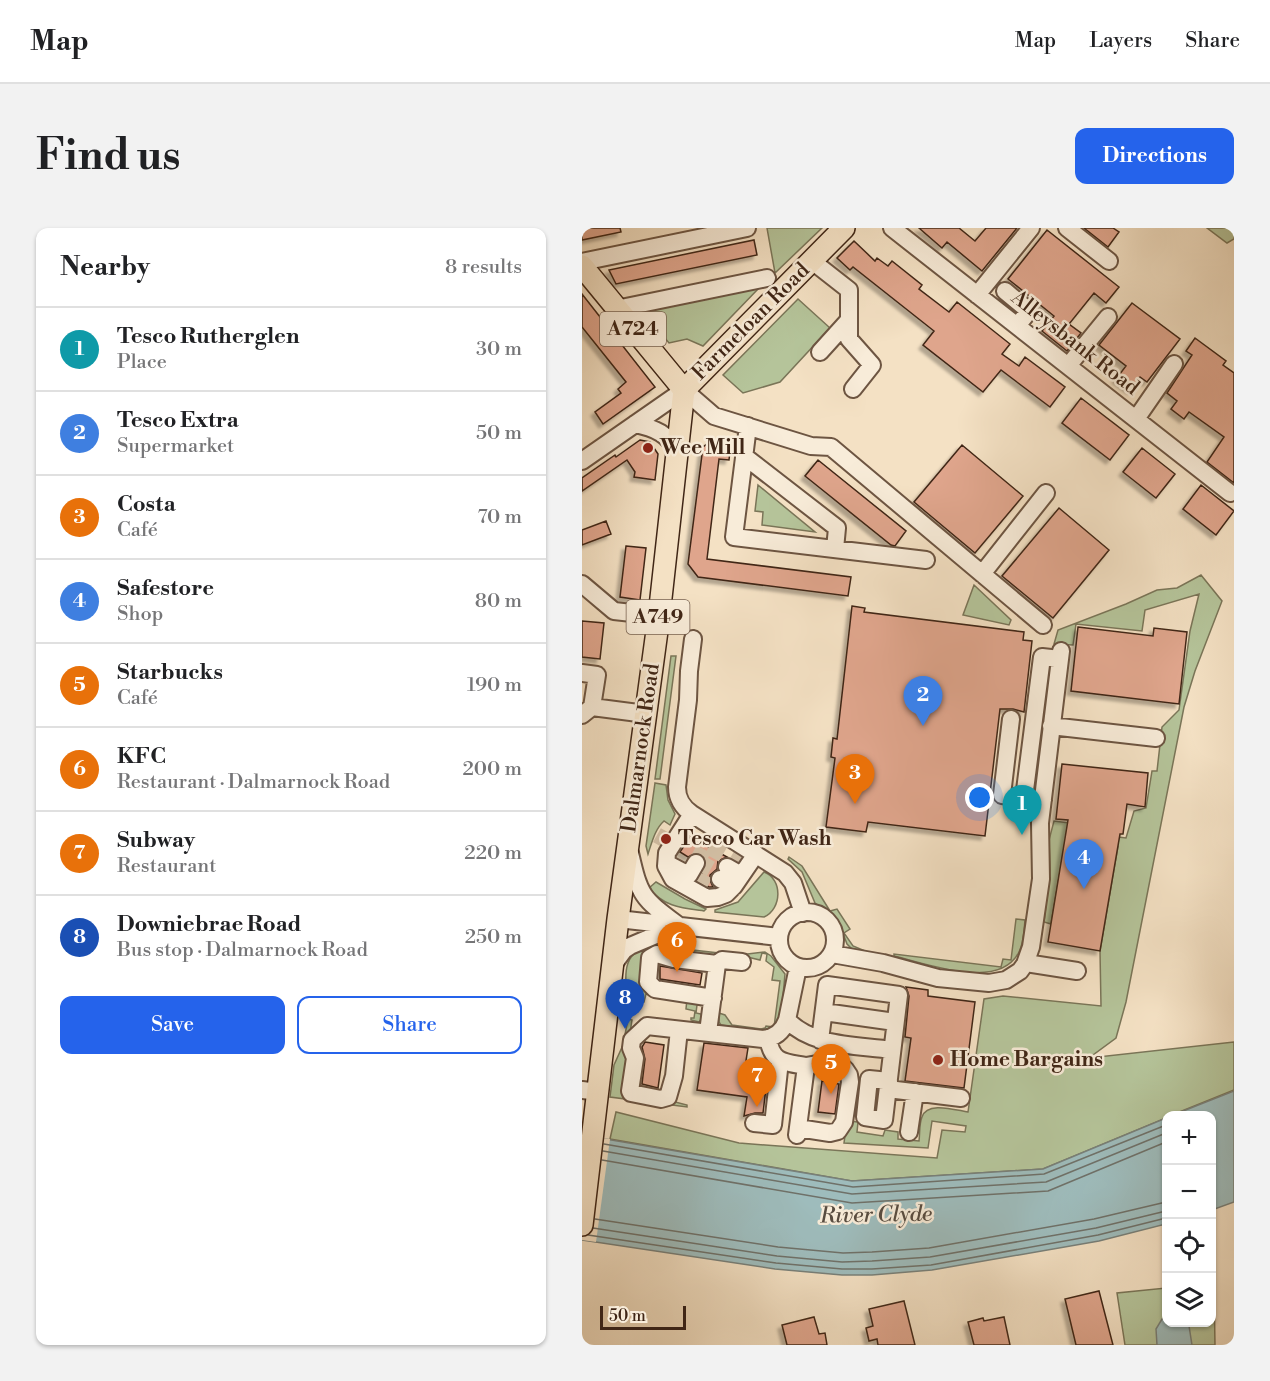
<!DOCTYPE html>
<html lang="en">
<head>
<meta charset="utf-8">
<style>
  :root { --surface:#fff; --page:#f2f2f2; --text:#202124; --muted:#757577; --line:#e0e0e0; --accent:#2563eb }
  body { margin:0; font-family:"Libre Bodoni",serif; background:var(--page); color:var(--text) }
  .controls { position:absolute; right:18px; bottom:18px; display:grid; overflow:hidden; border-radius:12px; box-shadow:0 2px 4px #0004 }
  .controls button { width:54px; height:54px; display:grid; place-items:center; padding:0; border:0; border-bottom:2px solid var(--line); background:var(--surface); color:var(--text); font:30px sans-serif }
  .scale { position:absolute; left:18px; bottom:15px; width:86px; box-sizing:border-box; padding-left:6px; border:3px solid #402616; border-top:0; font-size:16px; line-height:21px; white-space:nowrap; color:#402616; -webkit-text-stroke:4px #f8ecd9; paint-order:stroke }
  .you { position:absolute; left:398px; top:570px; width:21px; height:21px; margin:-15px; border:4px solid #fff; border-radius:50%; background:#1a73e8; box-shadow:0 0 0 9px #1a73e833 }
  .badge { display:grid; place-items:center; width:39px; height:39px; border-radius:50%; background:var(--accent); color:#fff; font-size:20px; font-weight:700 }
  .pin { position:absolute; translate:-50% -50px; filter:drop-shadow(0 2px 3px #0008) }
  .pin::after { content:''; position:absolute; top:32px; width:21px; height:18px; background:inherit; clip-path:polygon(0 0,100% 0,50% 100%) }
  .list { margin:0; padding:0; list-style:none }
  h2 { display:flex; justify-content:space-between; align-items:center; height:78px; margin:0; padding:0 24px; font-size:26px }
  h2 small { font-size:20px; font-weight:400; color:var(--muted) }
  .list li { display:grid; grid-template-columns:39px 1fr auto; gap:18px; align-items:center; box-sizing:border-box; height:84px; padding:0 24px; border-top:2px solid var(--line) }
  .list b { display:block; font-size:22px; white-space:nowrap }
  .list p { margin:0; font-size:20px; white-space:nowrap; color:var(--muted) }
  .list em { font-size:20px; font-style:normal; color:var(--muted) }
  .actions { display:flex; gap:12px; padding:18px 24px }
  .actions a { flex:1; padding:14px 0; border:2px solid var(--accent); border-radius:12px; text-align:center; font-size:21px; color:var(--accent) }
  .actions .main { background:var(--accent); color:#fff }
  .icon { flex:none; width:33px; height:33px; fill:none; stroke:currentColor; stroke-width:2; stroke-linecap:round; stroke-linejoin:round }
  .map { position:relative; flex:none; width:652px; height:1117px; overflow:hidden; border-radius:12px }
  header { display:flex; align-items:center; gap:36px; box-sizing:border-box; height:84px; padding:0 30px; background:var(--surface); border-bottom:2px solid var(--line) }
  header strong { font-size:28px }
  nav { display:flex; gap:33px; margin-inline-start:auto; font-size:21px }
  .intro { display:flex; align-items:center; justify-content:space-between; box-sizing:border-box; height:144px; padding:0 36px }
  h1 { margin:0; font-size:42px }
  .button { padding:15px 27px; border-radius:12px; background:var(--accent); color:#fff; font-size:21px; font-weight:700 }
  main { display:flex; gap:36px; padding:0 36px }
  aside { flex:1; background:var(--surface); border-radius:12px; box-shadow:0 2px 4px #0004 }
  .map>svg:first-child { display:block }
</style>
</head>
<body>
<header>
<strong>Map</strong>
<nav><a>Map</a><a>Layers</a><a>Share</a></nav>
</header>
<div class="intro"><h1>Find us</h1><a class="button">Directions</a></div>
<main>
<aside>
<h2>Nearby<small>8 results</small></h2>
<ul class="list">
<li><span class="badge" style="background:#0f9aa8">1</span><div><b>Tesco Rutherglen</b><p>Place</p></div><em>30 m</em></li>
<li><span class="badge" style="background:#3f7fe0">2</span><div><b>Tesco Extra</b><p>Supermarket</p></div><em>50 m</em></li>
<li><span class="badge" style="background:#e8710a">3</span><div><b>Costa</b><p>Café</p></div><em>70 m</em></li>
<li><span class="badge" style="background:#3f7fe0">4</span><div><b>Safestore</b><p>Shop</p></div><em>80 m</em></li>
<li><span class="badge" style="background:#e8710a">5</span><div><b>Starbucks</b><p>Café</p></div><em>190 m</em></li>
<li><span class="badge" style="background:#e8710a">6</span><div><b>KFC</b><p>Restaurant · Dalmarnock Road</p></div><em>200 m</em></li>
<li><span class="badge" style="background:#e8710a">7</span><div><b>Subway</b><p>Restaurant</p></div><em>220 m</em></li>
<li><span class="badge" style="background:#1a4fb4">8</span><div><b>Downiebrae Road</b><p>Bus stop · Dalmarnock Road</p></div><em>250 m</em></li>
</ul>
<div class="actions"><a class="main">Save</a><a>Share</a></div>
</aside>
<div class="map">
<svg width="652" height="1117" viewBox="0 0 652 1117">
  <defs>
    <filter id="shadow"><feDropShadow dx="-4" dy="4" stdDeviation="1.5" flood-color="#0004"/></filter>
  </defs>
  <rect width="100%" height="100%" fill="#f4e1c4"/>
  <filter id="stains"><feTurbulence type="fractalNoise" baseFrequency=".00333" numOctaves="4"/><feColorMatrix values="0 0 0 0 .2 0 0 0 0 .09 0 0 0 0 .02 0 0 0 .5 -.17"/></filter>
  <radialGradient id="worn" r=".72"><stop offset=".6" stop-color="#630" stop-opacity="0"/><stop offset="1" stop-color="#630" stop-opacity=".3"/></radialGradient>
  <path fill="#b5c49a" stroke="#7a7558" stroke-width="1.5" d="M185,0H240L193,45Z
    M625,0H652V11L645,15Z
    M177,60L121,118L105,111L87,115L58,80Z
    M216,71L248,100L198,154L161,165L141,147Z
    M176,257L233,304L180,297L181,284L173,283Z
    M619,347L640,373L613,443L602,479L544,774L534,810L507,830L652,814V862L590,887L584,888V890L461,941L270,953L28,911L34,884L157,915L355,930L360,902L383,904L384,898L350,893L346,920L262,915L265,893L276,894L275,904L301,908L303,902L316,904V911L337,913C338,906 337,896 340,889C345,873 373,882 386,884L402,771L421,768L519,778L518,723L536,618L484,609L469,696L462,694L468,642L467,612L472,593L495,596V604L544,610L552,583L564,580L570,543H575L580,499L597,482L608,403L617,366L563,382L560,403L494,396L491,417L472,416L476,402L544,376L575,362L595,360Z
    M392,357L429,392L427,397L381,387Z
    M89,428H94L78,551H73Z
    M73,555L84,557L86,572L93,586L88,597L82,593C73,601 70,614 66,626L64,618Z
    M207,629L220,638L248,683L255,681L268,701L262,705L271,718L283,723L270,721L265,716L259,700L252,690L233,675L220,644L206,631Z
    M182,644C201,651 200,681 182,689L133,684V682L156,674Z
    M74,654L103,671L124,681L122,683C100,680 82,679 67,660Z
    M434,691L443,692C442,702 442,715 437,724C417,764 344,735 312,728V726L419,739L421,731L429,732Z
    M76,718L145,726L144,729L75,723L63,755L118,771L124,778L115,777L114,785L123,787L117,794L109,792V790H112L113,783L104,781L105,771L64,766L62,774L53,773L51,786L47,788C46,758 31,720 76,718Z
    M183,724L189,728L203,746L199,790L196,797L184,804L139,797L137,794V785L143,787L150,797L179,801L183,800L184,798L192,799L198,753L190,752L192,739L184,733L185,726L180,725L178,732L157,727Z
    M46,791L50,792L45,824L43,861L105,877V879L28,869L32,837L41,817Z
    M630,1056H632L633,1117H543L535,1065L584,1060V1094H630Z"/>
  <path fill="#9ebcbc" stroke="#78807a" stroke-width="1.5" d="M652,863V974L630,982V888L591,887Z
    M584,890V996L517,1013L350,1042L290,1047H260L193,1041L0,1012V907L270,953L461,941Z
    M580,1091H584V1094L603,1095L607,1098L610,1117H575L574,1101Z"/>
  <path fill="#f4e1c4" d="M0,907L28,911L14,1014L0,1012Z"/>
  <g fill="none" stroke-linecap="round" stroke-linejoin="round">
    <path stroke="#6f7169" stroke-width="1.5" d="M22,916L271,959L462,946L584,897
      M21,923L270,966L464,954L584,905
      M20,932L270,975L466,963L584,914
      M13,991L196,1019L261,1025L290,1024L347,1020L512,991L584,974
      M11,1000L195,1028L260,1034L290,1033L348,1029L514,1000L584,983
      M6,1007L194,1035L260,1041H290L349,1037L516,1007L584,990"/>
  </g>
  <path fill="#dfa58c" stroke="#402616" stroke-width="1.5" filter="url(#shadow)" d="M0,0H38L39,4L0,12Z
    M337,0H377L393,13L404,0H435L400,43L365,14L360,20Z
    M502,0H531L537,4L526,19Z
    M465,2L537,59L524,75L512,65L487,96L499,105L485,123L460,103L472,88L426,51Z
    M172,12L175,27L34,56L27,42Z
    M272,13L293,33L295,30L306,38L310,33L340,57L337,61L367,84L375,74L428,116L420,126L437,138L443,129L483,159L468,179L419,142L401,164L341,117L352,103L271,39L268,42L255,30Z
    M0,66L73,159L21,196L13,184L39,165L36,161L44,154L0,99Z
    M550,75L598,111L565,154L558,149L549,162L534,151L544,138L517,117Z
    M613,110L644,133L641,137L652,145V255L625,234L642,209L607,184L602,191L589,181L595,173L585,165L610,127L604,123Z
    M499,170L547,207L528,232L480,195Z
    M58,212L68,214L76,226L73,252L52,249L53,244L45,232L0,263V250L33,227L34,229Z
    M129,213L149,215L147,232L137,231L125,331L269,349L266,368L116,349L106,336L121,219Z
    M380,217L441,268L393,325L332,274Z
    M560,220L593,246L574,270L541,244Z
    M236,232L324,303L313,318L309,317L223,248Z
    M619,257L652,283L634,307L601,281Z
    M477,280L527,322L471,390L420,348Z
    M24,293L29,306L0,317V302Z
    M44,318L64,320L58,372L38,369Z
    M270,378L283,380L282,384L442,404L441,412L450,413L442,484L431,481H418L403,608L286,594L284,604L244,599L253,530L249,529L251,510L255,511Z
    M0,393L22,395L18,431L0,429Z
    M496,399L571,408L572,400L605,404L597,476L489,463Z
    M480,536L566,545L563,579L545,576L541,606H538L518,723L466,714L486,592L474,591Z
    M108,609L145,629L136,633L135,641L128,647V652L131,659H127L116,653L123,640V629L115,625L106,629L98,624Z
    M78,738L120,745L118,757L78,751Z
    M324,759L346,762V768L393,774L382,860L323,853L329,810L323,809L327,768Z
    M63,814L82,817L76,860L60,856L63,831L60,819Z
    M122,815L166,820L163,839L186,843L181,885H173L162,888L165,869L115,862Z
    M240,853L257,856L253,886L236,884Z
    M517,1063L531,1117H494L483,1071Z
    M322,1073L333,1117H296L295,1111L287,1113L284,1100L291,1098L287,1081Z
    M232,1089L237,1106L243,1105L245,1117H205L200,1097Z
    M422,1089L428,1117H392L386,1094L401,1090L402,1093Z"/>
  <g fill="none" stroke-linecap="round" stroke-linejoin="round">
    <path stroke="#d0bca1" stroke-width="16" stroke-dasharray="16 8" stroke-linecap="butt" d="M78,618L87,602
      M115,633L140,647
      M114,635L124,617L164,640
      M112,650L133,661"/>
    <defs>
      <path id="minor" d="M310,0L648,265
        M485,0L527,33
        M230,33L267,62V111L290,137L271,161
        M0,34L165,0
        M423,63L447,83L435,98
        M395,67L449,0
        M34,81L185,50
        M238,124L266,93
        M486,138L526,89
        M554,191L592,136
        M53,196C72,200 88,206 95,225
        M166,198L152,309L344,332
        M162,228L255,300L253,321
        M0,233L102,162L132,188L229,218L249,219L461,397
        M400,346L464,265
        M0,356L32,383L77,388
        M111,411L107,443L106,472L95,559C95,571 100,579 110,586L203,645L211,655L221,685
        M0,445L15,447L10,479
        M0,487L10,479L64,486
        M429,491L420,567L442,570
        M469,498L574,510
        M461,572L442,570L460,429L478,431
        M110,586L85,625L84,638L91,651L125,670L136,669L144,666L152,658L174,626
        M48,625C58,669 60,670 96,697
        M88,637L107,647L114,635
        M145,639L159,647
        M138,651L152,658
        M197 712a28 28 0 1 1 56 0a28 28 0 1 1-56 0Z
        M36,691L197,709
        M250,726L301,735L356,750L407,755L424,752L438,743L443,736L449,719L459,651L458,595L479,423
        M444,735L495,743
        M31,737L42,722L48,718L93,699
        M131,770L73,761L66,754L68,730L75,726L92,731L135,736
        M242,784L313,794
        M205,792C231,819 274,817 309,822
        M97,802L92,848L86,869L79,871L49,865L48,863L53,830L49,820L50,812L65,798L181,811C193,810 201,803 205,792L216,739
        M126,804L135,736L140,732L160,734
        M186,810C190,836 203,834 224,838L215,907
        M238,812L245,757L317,767L302,892L283,889L287,851L307,853
        M306,861L379,870
        M0,862L16,864
        M172,895L191,897L198,833
        M216,900L248,905L256,903L262,894L268,854L267,847L263,841L235,836L224,838
        M327,904L333,864"/>
      <path id="major" d="M0,38L102,162
        M102,162L262,0
        M0,997L36,691L77,388L102,162"/>
    </defs>
    <use href="#minor" stroke="#6d5542" stroke-width="20"/>
    <use href="#major" stroke="#402616" stroke-width="24"/>
    <use href="#minor" stroke="#f8ecd9" stroke-width="16"/>
    <use href="#major" stroke="#f4e1c4" stroke-width="21"/>
  </g>
  <g fill="#8f2418" stroke="#f8ecd9" stroke-width="2">
    <circle cx="66" cy="220" r="6"/>
    <circle cx="84" cy="611" r="6"/>
    <circle cx="356" cy="832" r="6"/>
  </g>
  <g text-anchor="middle" dominant-baseline="central" stroke-width="5" stroke-linejoin="round" paint-order="stroke">
    <g fill="#f8ecd9" stroke="#776150" stroke-width="1.5">
      <rect x="18" y="84" width="66" height="34" rx="4.5"/>
      <rect x="44.5" y="372" width="63" height="34" rx="4.5"/>
    </g>
    <g font-size="20" font-weight="bold" fill="#402616">
      <text x="51" y="101">A724</text>
      <text x="76" y="389">A749</text>
    </g>
    <g font-size="21" fill="#402616" stroke="#f8ecd9">
      <text transform="translate(169 94) rotate(-45)">Farmeloan Road</text>
      <text transform="translate(493 115) rotate(38)">Alleysbank Road</text>
      <text transform="translate(59 520) rotate(-82)">Dalmarnock Road</text>
    </g>
    <g font-size="21" font-weight="bold" fill="#402616" stroke="#f8ecd9" text-anchor="start">
      <text x="78" y="220">Wee Mill</text>
      <text x="96" y="611">Tesco Car Wash</text>
      <text x="368" y="832">Home Bargains</text>
    </g>
    <g font-size="22" font-style="italic" fill="#584c40" stroke="#f8ecd9">
      <text transform="translate(294 987) rotate(-1)">River Clyde</text>
    </g>
  </g>
  <rect width="100%" height="100%" filter="url(#stains)"/>
  <rect width="100%" height="100%" fill="url(#worn)"/>
</svg>
<div class="controls">
<button>+</button>
<button>−</button>
<button><svg class="icon" aria-label="locate" viewBox="0 0 24 24"><circle cx="12" cy="12" r="6"/><path d="M12 2v4M12 18v4M2 12h4M18 12h4"/></svg></button>
<button><svg class="icon" aria-label="layers" viewBox="0 0 24 24"><path d="M12 4l9 5-9 5-9-5zM3 14l9 5 9-5"/></svg></button>
</div>
<div class="scale">50 m</div>
<div class="you"></div>
<div class="pin badge" style="left:440px;top:607px;background:#0f9aa8">1</div>
<div class="pin badge" style="left:341px;top:498px;background:#3f7fe0">2</div>
<div class="pin badge" style="left:273px;top:576px;background:#e8710a">3</div>
<div class="pin badge" style="left:502px;top:661px;background:#3f7fe0">4</div>
<div class="pin badge" style="left:249px;top:866px;background:#e8710a">5</div>
<div class="pin badge" style="left:95px;top:744px;background:#e8710a">6</div>
<div class="pin badge" style="left:175px;top:879px;background:#e8710a">7</div>
<div class="pin badge" style="left:43px;top:801px;background:#1a4fb4">8</div>
</div>
</main>
</body>
</html>
